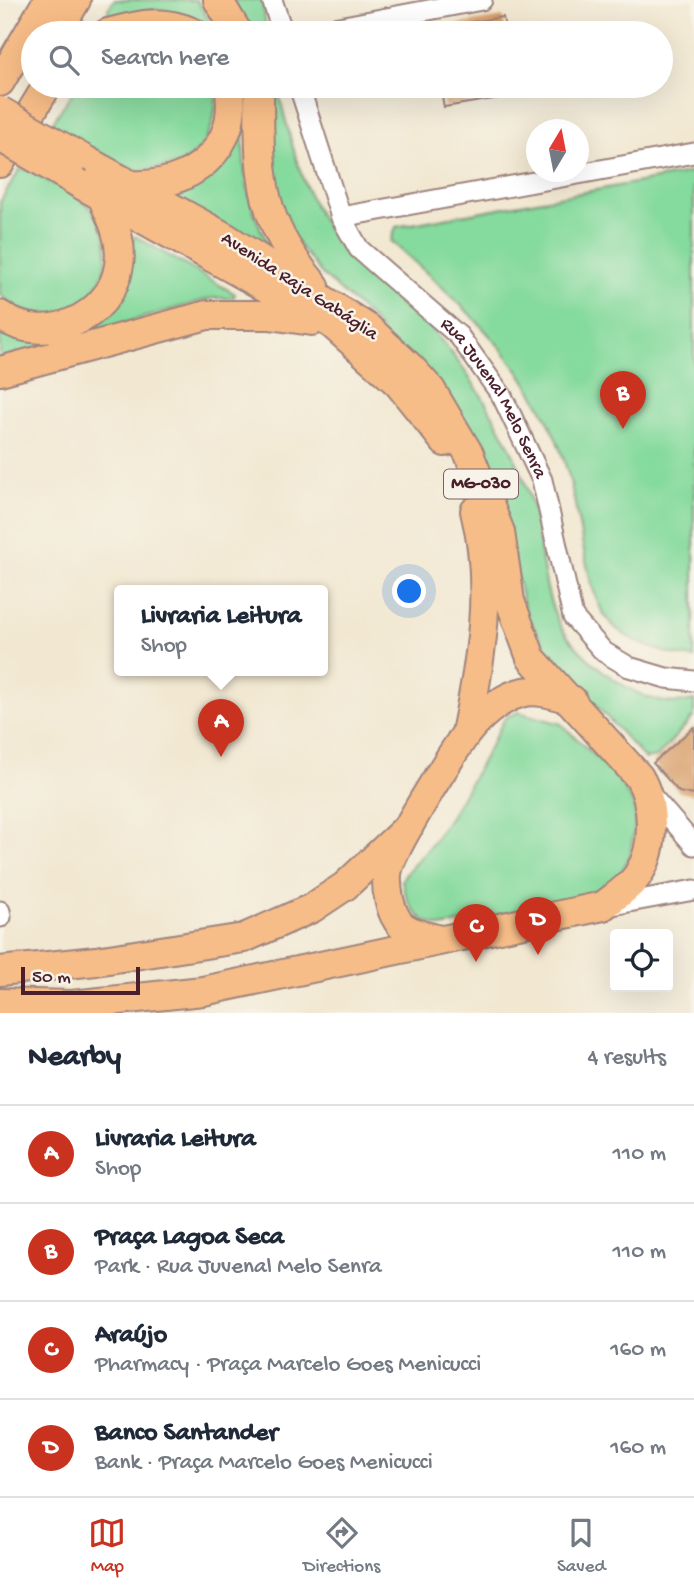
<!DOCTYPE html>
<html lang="en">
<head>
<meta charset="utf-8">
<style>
  :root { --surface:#fff; --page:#f2f2f3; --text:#1f2937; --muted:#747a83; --line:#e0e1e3; --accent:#c8321e }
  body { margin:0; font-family:"Gochi Hand",sans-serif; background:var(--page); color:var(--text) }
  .controls { position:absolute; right:21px; bottom:21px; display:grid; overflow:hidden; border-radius:7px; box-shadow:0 7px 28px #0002 }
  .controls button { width:63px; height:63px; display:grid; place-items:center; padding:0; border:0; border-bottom:2px solid var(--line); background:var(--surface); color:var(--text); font:35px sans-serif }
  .compass { position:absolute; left:526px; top:119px; width:63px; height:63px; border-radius:50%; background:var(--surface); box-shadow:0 7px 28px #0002; rotate:10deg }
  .scale { position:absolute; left:21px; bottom:18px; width:119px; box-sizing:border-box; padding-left:7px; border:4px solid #4a1f2b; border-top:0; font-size:19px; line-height:24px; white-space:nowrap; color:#4a1f2b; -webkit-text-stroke:5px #f7f3e8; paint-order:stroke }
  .you { position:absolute; left:410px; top:592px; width:24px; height:24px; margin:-18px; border:5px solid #fff; border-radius:50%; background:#1a73e8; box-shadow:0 0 0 10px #1a73e833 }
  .badge { display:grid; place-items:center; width:46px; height:46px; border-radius:50%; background:var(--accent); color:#fff; font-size:23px; font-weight:700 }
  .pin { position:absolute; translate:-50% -58px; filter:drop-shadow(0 2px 4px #0008) }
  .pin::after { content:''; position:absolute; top:37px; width:24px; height:21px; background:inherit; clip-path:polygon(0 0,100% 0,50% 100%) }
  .popup { position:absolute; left:114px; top:585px; width:214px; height:91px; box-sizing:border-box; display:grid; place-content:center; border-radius:7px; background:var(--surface); filter:drop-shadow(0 2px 5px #0005); font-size:23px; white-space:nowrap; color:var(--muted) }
  .popup b { font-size:26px; color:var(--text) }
  .popup::after { content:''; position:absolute; left:50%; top:100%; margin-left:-14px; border:14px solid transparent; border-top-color:var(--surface) }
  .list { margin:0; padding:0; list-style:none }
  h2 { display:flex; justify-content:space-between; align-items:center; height:91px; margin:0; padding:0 28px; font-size:30px }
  h2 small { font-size:23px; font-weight:400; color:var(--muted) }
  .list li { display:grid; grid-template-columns:46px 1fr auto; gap:21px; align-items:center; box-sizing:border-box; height:98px; padding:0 28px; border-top:2px solid var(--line) }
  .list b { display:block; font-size:26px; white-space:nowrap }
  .list p { margin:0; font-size:23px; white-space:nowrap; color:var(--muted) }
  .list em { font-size:23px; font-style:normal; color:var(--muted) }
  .icon { flex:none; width:38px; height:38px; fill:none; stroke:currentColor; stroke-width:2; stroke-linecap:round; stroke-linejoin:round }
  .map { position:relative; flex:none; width:694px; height:1013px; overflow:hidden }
  .search { position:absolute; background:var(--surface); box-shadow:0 7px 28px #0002; left:21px; right:21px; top:21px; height:77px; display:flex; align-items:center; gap:18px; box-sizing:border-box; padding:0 24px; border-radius:38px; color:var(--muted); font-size:26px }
  .sheet { height:483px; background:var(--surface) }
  nav { display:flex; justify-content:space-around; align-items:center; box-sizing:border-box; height:98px; border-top:2px solid var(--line); background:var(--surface); font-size:19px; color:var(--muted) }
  nav a { display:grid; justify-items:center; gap:4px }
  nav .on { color:var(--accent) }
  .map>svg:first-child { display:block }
</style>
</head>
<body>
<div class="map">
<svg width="694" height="1013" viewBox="0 0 694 1013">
  <rect width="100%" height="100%" fill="#f7f3e8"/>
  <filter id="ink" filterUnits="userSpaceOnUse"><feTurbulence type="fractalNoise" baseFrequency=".0143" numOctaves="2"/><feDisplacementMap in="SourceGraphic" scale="14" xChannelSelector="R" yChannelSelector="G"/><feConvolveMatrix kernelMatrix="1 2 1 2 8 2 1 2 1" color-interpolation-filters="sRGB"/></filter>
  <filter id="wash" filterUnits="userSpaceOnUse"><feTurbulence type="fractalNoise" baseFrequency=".00686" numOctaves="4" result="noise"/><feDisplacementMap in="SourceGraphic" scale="28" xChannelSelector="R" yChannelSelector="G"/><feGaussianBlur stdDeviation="1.57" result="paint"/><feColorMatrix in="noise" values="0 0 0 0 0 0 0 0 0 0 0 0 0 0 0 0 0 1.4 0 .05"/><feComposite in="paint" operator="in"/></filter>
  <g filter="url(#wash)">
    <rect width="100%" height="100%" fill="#f2e8d2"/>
    <path fill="#85da9d" stroke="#687c64" stroke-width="2" d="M114,0H197L216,33C203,33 188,18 175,13C151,5 131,14 108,19V9Z
      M233,0H262L267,33H249Z
      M77,86H216C218,126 205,164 158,168C150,169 140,172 132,169C103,160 76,141 50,126Z
      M267,86H277C291,140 302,198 338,243C361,273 394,292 421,318C451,349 481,391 501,430C513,452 525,480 532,504C542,543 542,605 567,636C593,668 649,714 694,700V716L657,757L645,759L555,660L526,615L500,501L372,319L322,274L292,236L274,196Z
      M244,112C241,162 245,202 269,246L266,249L169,198Z
      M20,169L27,170C43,179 82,196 92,210C141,276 57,353 0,294V202Z
      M694,172V658C664,654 618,641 602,611C585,579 579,512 568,473C538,369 468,310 391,241L396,227Z
      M135,236L235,294L233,298H213L0,358V334C27,348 102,330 119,303C133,283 123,256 135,236Z
      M518,712L561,724L617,777L633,804L636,818L630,855L622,871L610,884L585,896L441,927C416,921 407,905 402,880C410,865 424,856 433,842C461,802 483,760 505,718Z"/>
    <g id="blocks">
      <path fill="#d89b65" d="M503,17L506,33H446L445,26Z
        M440,86H530V93L444,107Z
        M694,727V795L679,792L653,763Z"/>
    </g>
  </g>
  <g filter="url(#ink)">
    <use href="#blocks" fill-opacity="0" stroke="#9e847e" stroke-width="2"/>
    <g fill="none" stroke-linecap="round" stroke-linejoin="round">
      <defs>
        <g id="minor">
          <path d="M272,0L283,33"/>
          <path d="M307,33L482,0"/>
          <path id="s1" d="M299,86L341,217L359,249L459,336L502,396L542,480L573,617L604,652L629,667L666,678L694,681"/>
          <path d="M341,217L694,153"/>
          <path d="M649,793L694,845"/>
          <path d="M607,906L694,890"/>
          <path d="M0,911L1,917"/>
        </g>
        <path id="highway" d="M218,0L238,33
          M57,33L76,0
          M108,33C140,24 163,19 194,33
          M0,82L48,0
          M259,86C260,170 255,217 315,286
          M0,163L47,86
          M80,184L332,324L398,383L445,442
          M131,185C190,188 241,149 229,86
          M0,315C43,348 112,318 119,265C123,240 112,219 102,197
          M0,371L207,315H269L312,321
          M466,733C481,660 494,585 475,511
          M441,940C428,937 411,934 401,925C390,913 386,890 387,874C389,852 450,757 465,735C478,718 499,699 520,693C537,688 556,695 572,700
          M0,971L96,961L244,938L312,908L345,886L409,826
          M0,1003L72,1005L203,991L603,906C614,897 632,886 639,873C656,847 654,802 639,777L531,658L510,601L500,532L469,454L431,390L411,368L369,329L330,304L225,237L78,156"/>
      </defs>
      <use href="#minor" stroke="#9e847e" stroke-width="23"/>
      <use href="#highway" stroke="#9e847e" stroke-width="32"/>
      <use href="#minor" stroke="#fff" stroke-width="19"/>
      <use href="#highway" stroke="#f7bd88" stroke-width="28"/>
      <defs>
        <path id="highway-bridge" d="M0,111L78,156
          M0,137L80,184"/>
      </defs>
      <use href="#highway-bridge" stroke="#9e847e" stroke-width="32" stroke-linecap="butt"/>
      <use href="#highway-bridge" stroke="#f7bd88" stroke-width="28"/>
    </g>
  </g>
  <g text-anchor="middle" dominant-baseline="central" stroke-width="5" stroke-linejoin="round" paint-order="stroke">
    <rect fill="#f7f3e8" stroke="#7e5f64" stroke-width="2" x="444" y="469.5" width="74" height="29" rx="5"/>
    <g font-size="18" font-weight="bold" fill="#4a1f2b">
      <text x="481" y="484">MG-030</text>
    </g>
    <g font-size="19" fill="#4a1f2b" stroke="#f7f3e8">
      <text transform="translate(299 287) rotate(33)">Avenida Raja Gabáglia</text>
      <text stroke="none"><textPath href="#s1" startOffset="378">Rua Juvenal Melo Senra</textPath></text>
    </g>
  </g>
</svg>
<div class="controls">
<button><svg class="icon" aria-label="locate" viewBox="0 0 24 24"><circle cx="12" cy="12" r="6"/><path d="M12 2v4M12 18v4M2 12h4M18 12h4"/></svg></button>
</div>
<svg class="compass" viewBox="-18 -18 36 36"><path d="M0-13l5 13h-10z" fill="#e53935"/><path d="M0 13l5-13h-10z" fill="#747a83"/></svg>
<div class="scale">50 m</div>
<div class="you"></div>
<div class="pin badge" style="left:221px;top:757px">A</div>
<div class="popup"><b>Livraria Leitura</b>Shop</div>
<div class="pin badge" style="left:623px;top:429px">B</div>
<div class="pin badge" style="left:476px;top:962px">C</div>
<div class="pin badge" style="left:538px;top:955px">D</div>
<div class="search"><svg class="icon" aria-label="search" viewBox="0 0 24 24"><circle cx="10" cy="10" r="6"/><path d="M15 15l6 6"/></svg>Search here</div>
</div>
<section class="sheet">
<h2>Nearby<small>4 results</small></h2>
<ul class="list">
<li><span class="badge">A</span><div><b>Livraria Leitura</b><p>Shop</p></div><em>110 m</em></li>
<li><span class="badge">B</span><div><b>Praça Lagoa Seca</b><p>Park · Rua Juvenal Melo Senra</p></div><em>110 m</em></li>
<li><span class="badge">C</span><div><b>Araújo</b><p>Pharmacy · Praça Marcelo Goes Menicucci</p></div><em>160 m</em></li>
<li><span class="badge">D</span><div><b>Banco Santander</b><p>Bank · Praça Marcelo Goes Menicucci</p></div><em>160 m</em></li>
</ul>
</section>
<nav>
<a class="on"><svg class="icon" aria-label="map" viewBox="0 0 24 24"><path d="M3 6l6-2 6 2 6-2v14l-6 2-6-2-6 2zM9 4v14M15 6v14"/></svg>Map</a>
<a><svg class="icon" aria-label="directions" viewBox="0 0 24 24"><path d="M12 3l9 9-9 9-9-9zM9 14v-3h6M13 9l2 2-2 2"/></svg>Directions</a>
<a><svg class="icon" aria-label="saved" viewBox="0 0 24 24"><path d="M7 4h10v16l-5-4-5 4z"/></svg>Saved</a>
</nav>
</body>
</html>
